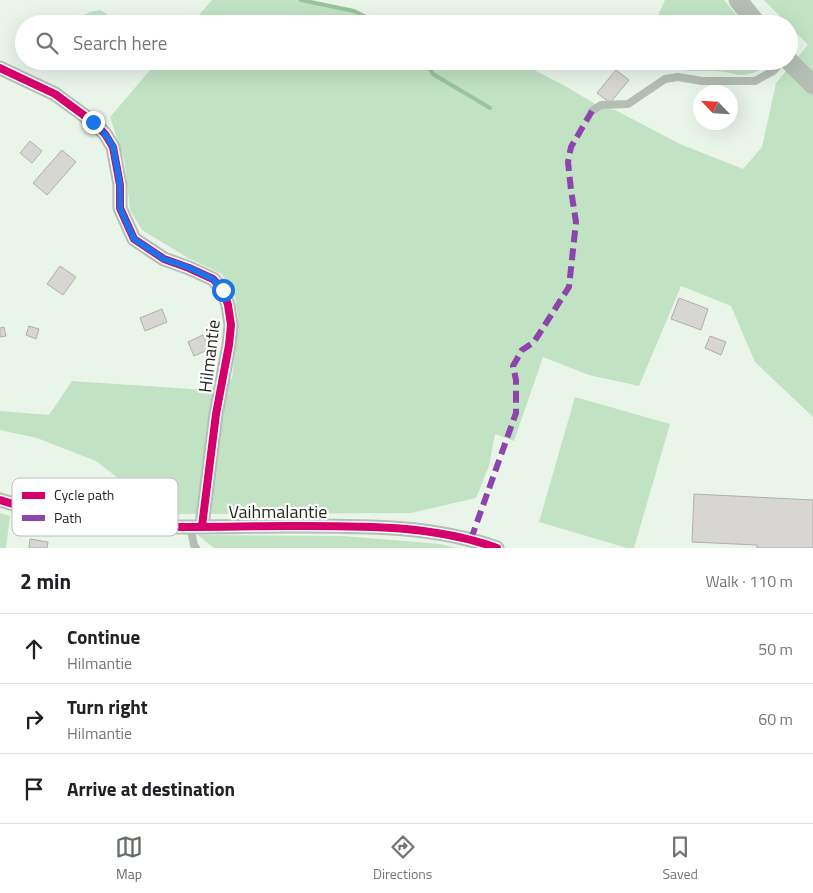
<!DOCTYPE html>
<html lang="en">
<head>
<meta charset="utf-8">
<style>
  :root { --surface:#fff; --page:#f6f6f6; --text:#202124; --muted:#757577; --line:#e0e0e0; --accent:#656e65 }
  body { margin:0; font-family:"Titillium Web",sans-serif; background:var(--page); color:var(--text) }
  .compass { position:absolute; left:693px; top:85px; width:45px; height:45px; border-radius:50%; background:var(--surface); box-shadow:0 5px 20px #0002; rotate:295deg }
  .stop { position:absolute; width:15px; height:15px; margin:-11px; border:4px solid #1a73e8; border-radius:50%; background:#fff }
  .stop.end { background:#1a73e8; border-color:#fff; box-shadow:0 1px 5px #0008 }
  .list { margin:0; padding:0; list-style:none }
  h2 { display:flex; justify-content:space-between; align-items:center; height:65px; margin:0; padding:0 20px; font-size:21px }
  h2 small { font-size:16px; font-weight:400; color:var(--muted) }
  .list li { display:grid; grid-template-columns:32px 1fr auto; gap:15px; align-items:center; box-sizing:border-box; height:70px; padding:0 20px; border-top:1px solid var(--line) }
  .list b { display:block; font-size:19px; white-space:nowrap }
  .list p { margin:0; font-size:16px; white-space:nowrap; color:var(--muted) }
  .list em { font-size:16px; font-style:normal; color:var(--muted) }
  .icon { flex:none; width:28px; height:28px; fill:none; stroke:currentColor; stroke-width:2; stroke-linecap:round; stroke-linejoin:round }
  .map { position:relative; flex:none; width:813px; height:548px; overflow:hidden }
  .search { position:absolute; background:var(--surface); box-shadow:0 5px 20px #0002; left:15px; right:15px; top:15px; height:55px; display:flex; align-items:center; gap:12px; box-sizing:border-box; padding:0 18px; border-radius:28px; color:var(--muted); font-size:19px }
  .sheet { height:275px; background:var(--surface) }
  nav { display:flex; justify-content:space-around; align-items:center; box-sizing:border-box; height:70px; border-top:1px solid var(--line); background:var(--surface); font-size:14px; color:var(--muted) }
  nav a { display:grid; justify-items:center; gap:2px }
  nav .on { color:var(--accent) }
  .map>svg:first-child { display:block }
</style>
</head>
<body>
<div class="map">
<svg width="813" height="548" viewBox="0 0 813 548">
  <rect width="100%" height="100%" fill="#eaf5ea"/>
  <path fill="#c1e2c3" d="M212,0H301L354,11L380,24H191Z
    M665,0H724L744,24H654Z
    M764,0H813V417L755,362L731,306L681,286L639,386L589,375L543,357L514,441L495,434L489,466L476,498L411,513L169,514L138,515L131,488L96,461L37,438L0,430V411L49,415L72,381L206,390L232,379L238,318L235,297L222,274L188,258L142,230L130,210L125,163L110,117L158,61H517L567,87L602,108L615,110L680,144L743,169L762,147L776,83L808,45Z
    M100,10L107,14L104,24H79V18L90,12Z
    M674,61H773V64C764,68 754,74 743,75C735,75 725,71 716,71C698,70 688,74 671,65Z
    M575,397L670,424L634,548H627L539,522Z
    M0,513L10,516L6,548H0Z
    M198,535L343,536L440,544L456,548H214Z"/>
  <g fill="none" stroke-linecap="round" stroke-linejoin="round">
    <path stroke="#98c59c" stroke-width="4" d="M301,0L354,11L380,24
      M425,61L433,74L490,108"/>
  </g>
  <path fill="#d7d6d2" stroke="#afafab" d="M616,70L629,80L610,103L597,93Z
    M30,141L42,151L32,163L20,153Z
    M62,150L76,162L47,195L33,183Z
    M60,266L76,277L63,295L47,284Z
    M679,298L708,309L701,330L671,319Z
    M162,309L167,322L145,331L140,318Z
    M29,326L39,329L36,339L26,335Z
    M4,327L6,336L0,337V328Z
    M203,335L210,349L194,356L188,342Z
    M710,336L726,342L721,355L705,348Z
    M694,494L813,500V548H757V545L692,542Z
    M30,539L48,542L47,548H29Z"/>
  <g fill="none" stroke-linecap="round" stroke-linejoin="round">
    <path stroke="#b4beb4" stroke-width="8" d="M592,111L601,105L628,104L665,79L678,77L702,81H755L773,71L782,61
      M190,526L194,545L196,548"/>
    <path stroke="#b4beb4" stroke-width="15" d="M0,68L55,94L93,122L105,134L113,147L120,185V208L134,239L164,259L189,268L213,279L223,290L228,305L231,325L229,345L216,414L202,526
      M0,500C32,510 63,518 96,522C157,530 225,526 286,526C356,526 430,524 497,548"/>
    <path stroke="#b4beb4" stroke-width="19" d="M738,0L757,24
      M789,61L813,85"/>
    <path stroke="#8e44ad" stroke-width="6" stroke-dasharray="12 6" stroke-linecap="butt" d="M471,539L516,413V380L513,366L522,350L534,342L569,287L576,222L571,190L568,162L571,147L592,111"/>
    <defs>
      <path id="cycleway" d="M0,68L55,94L93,122L105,134L113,147L120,185V208L134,239L164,259L189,268L213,279L223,290L228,305L231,325L229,345L216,414L202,526
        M0,500C32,510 63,518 96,522C157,530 225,526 286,526C356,526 430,524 497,548"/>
    </defs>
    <use href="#cycleway" stroke="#fff" stroke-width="11"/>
    <use href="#cycleway" stroke="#d6006c" stroke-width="8"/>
  </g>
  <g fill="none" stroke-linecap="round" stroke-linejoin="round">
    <path stroke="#1a73e8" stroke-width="6" d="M93,122L105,134L113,146L120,185V208L134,239L164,259L190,268L213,279L223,290"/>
  </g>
  <g text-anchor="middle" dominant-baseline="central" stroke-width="4.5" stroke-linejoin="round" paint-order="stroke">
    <g font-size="18" fill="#1e251e" stroke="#fff">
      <text transform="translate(209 356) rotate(-83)">Hilmantie</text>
      <text x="278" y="511">Vaihmalantie</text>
    </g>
  </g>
  <rect x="12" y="478" width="166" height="58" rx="8" fill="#fff" stroke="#bcbebc" stroke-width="1"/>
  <rect x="22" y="492" width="23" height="7" fill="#d6006c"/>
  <rect x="22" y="515" width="23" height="6" fill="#8e44ad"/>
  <g font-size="14" fill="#1e251e">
    <text x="54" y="500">Cycle path</text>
    <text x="54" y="523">Path</text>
  </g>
</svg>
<svg class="compass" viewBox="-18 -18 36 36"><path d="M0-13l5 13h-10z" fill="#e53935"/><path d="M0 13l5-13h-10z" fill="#757577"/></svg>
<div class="stop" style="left:223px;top:290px"></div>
<div class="stop end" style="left:93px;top:122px"></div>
<div class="search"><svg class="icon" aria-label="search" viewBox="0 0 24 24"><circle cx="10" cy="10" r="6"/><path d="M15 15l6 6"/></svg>Search here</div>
</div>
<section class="sheet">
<h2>2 min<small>Walk · 110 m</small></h2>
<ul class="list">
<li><svg class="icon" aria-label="ahead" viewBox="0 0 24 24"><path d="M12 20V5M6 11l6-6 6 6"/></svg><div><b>Continue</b><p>Hilmantie</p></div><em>50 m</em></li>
<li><svg class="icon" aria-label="right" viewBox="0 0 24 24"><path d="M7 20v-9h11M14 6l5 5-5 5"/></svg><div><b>Turn right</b><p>Hilmantie</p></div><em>60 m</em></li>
<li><svg class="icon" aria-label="arrive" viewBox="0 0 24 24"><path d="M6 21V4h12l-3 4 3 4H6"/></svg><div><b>Arrive at destination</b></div></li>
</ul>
</section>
<nav>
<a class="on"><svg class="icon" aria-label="map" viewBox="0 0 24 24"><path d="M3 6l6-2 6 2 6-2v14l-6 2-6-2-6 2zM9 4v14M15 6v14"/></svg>Map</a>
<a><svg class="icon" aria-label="directions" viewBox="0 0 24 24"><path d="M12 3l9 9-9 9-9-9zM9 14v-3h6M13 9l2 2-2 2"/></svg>Directions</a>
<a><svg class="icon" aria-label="saved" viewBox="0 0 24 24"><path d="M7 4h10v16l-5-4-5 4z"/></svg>Saved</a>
</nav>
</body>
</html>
